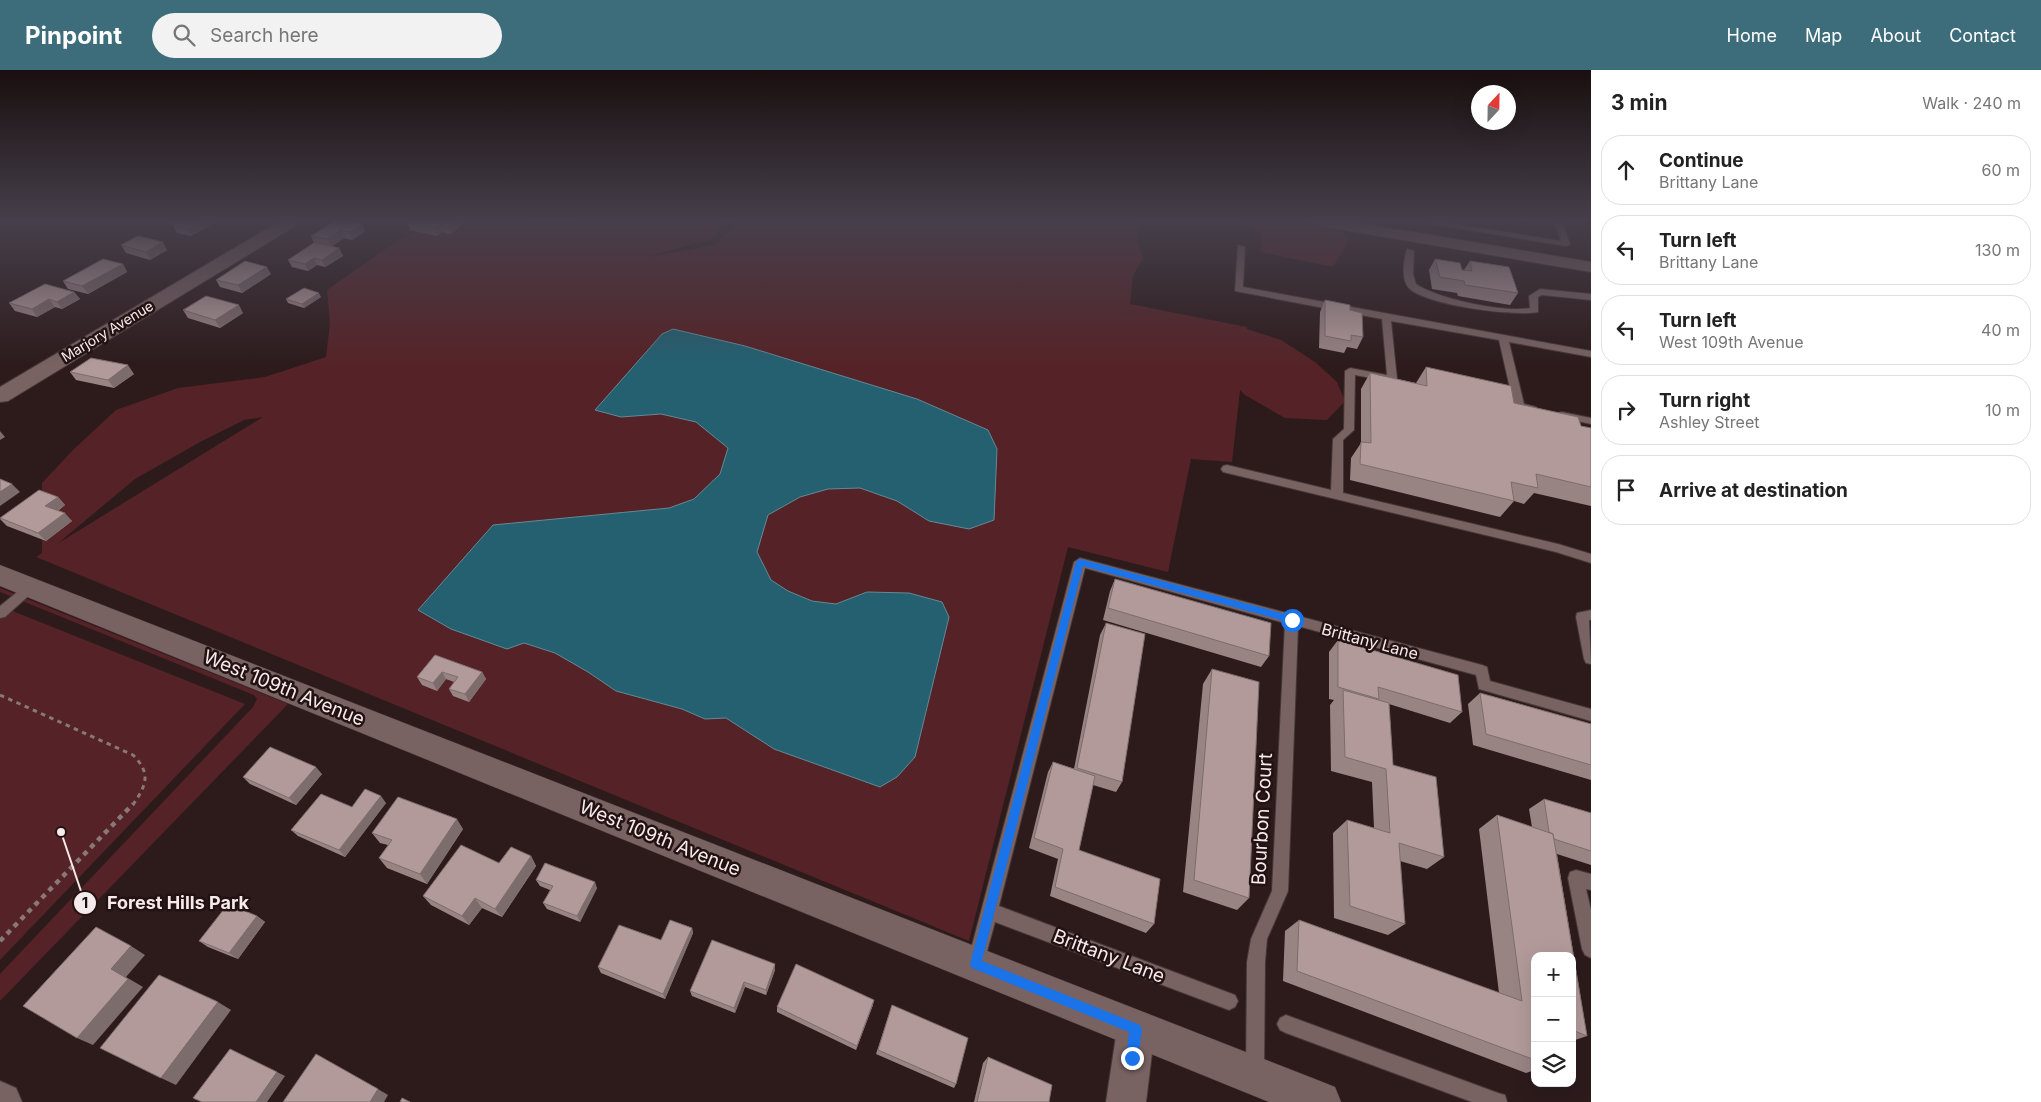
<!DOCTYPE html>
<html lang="en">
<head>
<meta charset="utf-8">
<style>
  :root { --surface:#fff; --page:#f2f2f2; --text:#222; --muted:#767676; --line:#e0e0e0; --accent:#3d6c7b }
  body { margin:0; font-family:Inter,sans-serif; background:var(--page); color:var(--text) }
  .controls { position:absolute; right:15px; bottom:15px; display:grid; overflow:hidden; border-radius:10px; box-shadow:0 5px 20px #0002 }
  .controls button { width:45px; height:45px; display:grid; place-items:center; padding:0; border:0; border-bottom:1px solid var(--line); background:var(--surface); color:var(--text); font:25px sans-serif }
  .compass { position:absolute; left:1471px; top:15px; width:45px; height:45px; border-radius:50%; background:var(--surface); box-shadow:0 5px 20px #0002; rotate:22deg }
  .stop { position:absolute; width:15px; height:15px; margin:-11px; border:4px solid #1a73e8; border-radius:50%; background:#fff }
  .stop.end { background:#1a73e8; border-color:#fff; box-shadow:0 1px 5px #0008 }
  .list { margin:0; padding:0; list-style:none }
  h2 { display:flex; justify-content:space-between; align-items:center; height:65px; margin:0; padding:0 20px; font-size:21px }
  h2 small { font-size:16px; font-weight:400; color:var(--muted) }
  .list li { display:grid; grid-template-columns:32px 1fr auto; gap:15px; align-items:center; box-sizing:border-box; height:70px; margin:0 10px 10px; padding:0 10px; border:1px solid var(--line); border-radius:20px }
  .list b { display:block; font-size:19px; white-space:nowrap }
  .list p { margin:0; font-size:16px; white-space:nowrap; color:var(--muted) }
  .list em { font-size:16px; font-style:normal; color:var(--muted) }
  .icon { flex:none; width:28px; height:28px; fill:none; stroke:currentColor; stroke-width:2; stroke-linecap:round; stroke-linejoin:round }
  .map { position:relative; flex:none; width:1591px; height:1032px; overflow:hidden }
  header { display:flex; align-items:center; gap:30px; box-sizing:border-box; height:70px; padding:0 25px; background:var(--accent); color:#fff }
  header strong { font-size:24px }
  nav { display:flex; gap:28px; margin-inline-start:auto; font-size:18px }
  .search { width:350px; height:45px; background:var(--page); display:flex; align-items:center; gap:12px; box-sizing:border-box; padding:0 18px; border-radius:28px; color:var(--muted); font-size:19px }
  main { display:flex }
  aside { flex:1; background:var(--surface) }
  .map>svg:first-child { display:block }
</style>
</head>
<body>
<header>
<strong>Pinpoint</strong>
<div class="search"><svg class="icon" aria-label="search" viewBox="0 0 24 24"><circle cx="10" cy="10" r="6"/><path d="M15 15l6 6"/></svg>Search here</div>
<nav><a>Home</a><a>Map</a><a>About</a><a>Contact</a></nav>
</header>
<main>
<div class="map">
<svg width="1591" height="1032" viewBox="0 0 1591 1032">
  <rect width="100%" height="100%" fill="#2d1b1c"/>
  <path fill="#552327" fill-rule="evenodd" d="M455,151H519L547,155L588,151H726L712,169L646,187L714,175L740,151H1140L1138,169L1143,189L1133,205L1130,234L1247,257V259L1281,270L1315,292L1337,312L1345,331L1327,350L1285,348L1245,325L1240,320L1232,392L1191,389L1168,502L1068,477L969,871L36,487L42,483V413L73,380L116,340L178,318L265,307L326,287L330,253L327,220L398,170L424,158ZM263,347L57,474L135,409L200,372L244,350Z
    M1238,151H1299L1339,158L1350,168L1333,197L1260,182L1261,161Z
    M0,518L288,634L0,931V904L253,637L257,629L254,625L0,522Z
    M0,536L245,634L0,890Z"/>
  <path fill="#256071" stroke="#648995" d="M673,259L745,276L917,329L988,360L997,379L994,450L969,459L929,451L897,431L860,418L828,419L800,427L768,445L757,482L771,510L788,521L812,531L836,534L867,522L909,523L942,532L949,547L915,687L897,707L880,717L774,679L726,648L705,649L682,639L616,621L588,602L555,583L524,573L507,579L451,559L418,540L493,455L669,438L694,429L720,404L728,378L696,352L661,344L621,347L595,340L662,264Z"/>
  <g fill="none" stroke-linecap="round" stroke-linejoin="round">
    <defs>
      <path id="lane" d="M1421,151H1438L1561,171L1554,151H1562L1570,174L1566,176L1425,153Z
        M1238,175L1245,177L1243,217L1591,281V287L1509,272L1524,334L1536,337L1537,339L1532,342L1515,338L1514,336L1499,270L1391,251L1397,309L1392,312L1355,305L1354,360L1343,370V423L1558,474L1591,484V493L1556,482L1223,402L1221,399L1223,396L1227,395L1331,420L1333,369L1344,359L1345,301L1350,298L1387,305L1382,249L1235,221Z
        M1407,179L1414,181L1413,204L1416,214C1438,229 1504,243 1530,238L1529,226L1540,219L1591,224V230L1542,225L1538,227V242C1516,247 1423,235 1408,217C1401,208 1404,188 1407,179Z
        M1562,342L1591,348V354L1558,347L1557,345L1558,343Z
        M1080,488L1482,595L1487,597L1490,611L1591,639V651L1479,619L1476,605L1298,556L1288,821L1267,869L1265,892L1264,1001L1262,1008L1255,1010L1248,1008L1246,1001L1247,892L1251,869L1272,821L1285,553L1085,498L999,836L1235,925L1238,931L1235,937L1229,940L995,852L982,900L976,903L970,900L967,894L1074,492Z
        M31,512L35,514L37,517L35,520L5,547L0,548V536L27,514Z
        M1591,540V550H1589L1591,594L1586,593L1584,589L1576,547L1577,543Z
        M1576,800L1591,804V820L1586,819L1591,840V888L1585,885L1582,879L1568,808L1570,802Z
        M1286,945L1498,1023L1505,1025L1507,1032H1472L1286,963L1280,960L1277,954L1280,948Z"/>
      <path id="street" d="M280,151H299L297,155L8,331L0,332V317Z
        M1312,151H1348L1591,192V202L1320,156L1314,155Z
        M1136,940L1149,946L1155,959L1146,1032H1106L1117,959L1123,946Z
        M0,1011L16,1018L22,1032H0Z"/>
      <path id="secondary" d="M0,495L1320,1011L1335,1017L1341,1032H1269L0,516Z"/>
    </defs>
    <use href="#lane" stroke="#463838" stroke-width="2"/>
    <use href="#street" stroke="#463838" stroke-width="2"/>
    <use href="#secondary" stroke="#463838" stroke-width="1"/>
    <path stroke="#887878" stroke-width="3" stroke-dasharray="4.5 4.5" stroke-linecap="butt" d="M0,625L133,685C152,704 146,716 132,736"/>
    <path stroke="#887878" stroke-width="4.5" stroke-dasharray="5 5" stroke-linecap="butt" d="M0,871L133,734"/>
    <use href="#lane" fill="#786262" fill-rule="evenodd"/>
    <use href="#street" fill="#786262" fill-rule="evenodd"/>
    <use href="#secondary" fill="#786262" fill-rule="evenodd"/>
  </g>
  <path fill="#998484" d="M167,151H215L216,152L191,166L177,163L172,155H170Z
    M407,152L462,155L450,164L442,162L437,166L410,160Z
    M362,154L365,161L352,170L344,168L332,176L339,178L343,186L325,197L317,195L308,201L292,197L288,190L314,173L311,166Z
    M121,175L167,180L150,190L126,183Z
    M1435,189L1464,200L1470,191L1518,223L1510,235L1458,226L1457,223L1432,219L1429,200Z
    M123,194L127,202L88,224L68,219L63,211Z
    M271,204L242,223L220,217L216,210Z
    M74,222L80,229L62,239L55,237L37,247L15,241L9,233Z
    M321,227L304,238L288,233L286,229Z
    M1325,230L1350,240L1363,267L1357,279L1347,277L1344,283L1319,278L1320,242Z
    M183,240L243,243L220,258L188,248Z
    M1426,297L1514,333L1591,417V436L1534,423L1524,434L1514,431L1500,447L1350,410L1351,388L1361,373V319L1370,303L1416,313Z
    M70,302L134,304L114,318L76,310Z
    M58,427L65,435L58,441L72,451L46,471L7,456L0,449Z
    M1115,509L1269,586L1261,597L1103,550L1110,521Z
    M1106,553L1122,712L1116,722L1093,715L1079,780L1154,854L1146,863L1050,826L1058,789L1029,778L1048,702L1053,692L1074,699L1100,565Z
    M1338,570L1462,642L1450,653L1389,634L1393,695L1444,787L1427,799L1400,791L1405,854L1388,865L1334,848L1333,763L1347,750L1374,758L1372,712L1331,701L1330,635L1334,630L1329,629V582Z
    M435,585L482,602L486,609L469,632L453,626L449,619L454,612L446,609L437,621L422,615L417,607Z
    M1212,599L1249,828L1237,840L1183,822L1203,614Z
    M1480,623L1591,654V710L1473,675L1468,634Z
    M322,704L296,735L250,714L243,707Z
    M1544,729L1591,743V795L1557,784L1587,966L1572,971V886H1535V1000L1526,1003L1283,911L1285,861L1299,850L1499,923L1479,759L1497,745L1532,757L1529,739Z
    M386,733L345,787L298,766L291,760L352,737Z
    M463,759L427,814L387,798L379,788L388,775L380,773L372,763Z
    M531,786L536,796L502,847L482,838L469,855L431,835L423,826L499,793Z
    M536,810L597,818L580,852L547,839L543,833L550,820L540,816Z
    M257,846L265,852L238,889L208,877L199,871Z
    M692,858L693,863L665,929L601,903L598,897Z
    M775,894V900L766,925L745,917L735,943L692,926L690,921Z
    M873,935L856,980L777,942V937Z
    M892,935L956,1014L954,1018L876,984Z
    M988,987L1049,1032H974L983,993Z"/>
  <path fill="#7d6c6c" d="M202,151H215L216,152L191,166L187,159Z
    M452,151H461L462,155L450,164L448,157Z
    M362,154L365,161L352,170L349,162Z
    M439,155L442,162L437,166L434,158Z
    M341,160L344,168L331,177L327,169Z
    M163,172L167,180L150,190L146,182Z
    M339,178L343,186L325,197L322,190Z
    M314,188L317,195L308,201L305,194Z
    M123,194L127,202L88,224L82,216Z
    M267,197L271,204L242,223L238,215Z
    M74,222L80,229L62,239L57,232Z
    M319,223L321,227L304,238L302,234Z
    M49,229L55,237L37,247L32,239Z
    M239,235L243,243L220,258L215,250Z
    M128,295L134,304L114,318L108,310Z
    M0,361L5,367L0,370Z
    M12,414L20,422L0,436V422Z
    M58,427L65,435L53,444L45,436Z
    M65,443L72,451L46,471L38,463Z
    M442,602L446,609L437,621L433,613Z
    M482,602L486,609L469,632L465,624Z
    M316,697L322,704L296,735L289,728Z
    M381,726L386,733L345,787L339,780Z
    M457,749L463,759L427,814L420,804Z
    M531,786L536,796L502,847L495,839Z
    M595,812L597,818L580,852L577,846Z
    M475,828L482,838L469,855L462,846Z
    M257,846L265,852L238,889L229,883Z
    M692,858L693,863L665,929L663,924Z
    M131,876L145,885L126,907L143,917L93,975L77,968L111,899Z
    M775,894V900L766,925V920Z
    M744,912L745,917L735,943L734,938Z
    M874,930L873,935L856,980L857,976Z
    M218,932L231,940L176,1015L161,1008Z
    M277,1002L285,1006L267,1032H256Z
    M378,1019L388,1025L384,1032H370Z"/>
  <path fill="#b29a9a" stroke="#7d6c6c" d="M181,151H202L187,159L172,155Z
    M334,151H347L362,154L349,162L341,160L327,169L311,166Z
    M409,151H456L448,157L439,155L434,158L407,152Z
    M138,166L163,172L146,182L121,175Z
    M315,172L339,178L322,190L314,188L305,194L288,190Z
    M103,189L123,194L82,216L63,211Z
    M1435,189L1460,193L1462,200L1472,201L1470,191L1509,197L1518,223L1465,215L1464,211L1440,207Z
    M245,191L267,197L238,215L216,210Z
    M45,214L74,222L57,232L49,229L32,239L9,233Z
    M304,218L319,223L302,234L286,229Z
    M206,226L239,235L215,250L183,240Z
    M1325,230L1350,235V240L1362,243L1363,267L1351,265V271L1325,266Z
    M91,288L128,295L108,310L70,302Z
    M1426,297L1511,316L1514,333L1578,347L1581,356L1591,358V417L1536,404L1538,418L1511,412L1514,431L1360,394L1361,372L1371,373L1370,303L1427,316Z
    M0,409L12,414L0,422Z
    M39,420L58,427L45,436L65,443L38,463L0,448Z
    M1115,509L1271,553L1269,586L1108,538Z
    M1106,553L1145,564L1122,712L1077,698Z
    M1338,570L1458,605L1462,642L1378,617L1379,629L1338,617Z
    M435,585L482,602L465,624L449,619L458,607L442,602L433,613L417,607Z
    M1212,599L1259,612L1249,828L1194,810Z
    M1343,620L1389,633L1393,695L1436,707L1444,787L1399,773L1405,854L1350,836L1347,750L1390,763L1386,699L1345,687Z
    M1480,623L1591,654V695L1486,664Z
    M270,677L316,697L289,728L243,707Z
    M1053,692L1095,706L1079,780L1160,809L1154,854L1055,817L1063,779L1034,768Z
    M365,719L381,726L339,780L291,760L321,724L352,737Z
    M398,727L457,749L420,804L379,788L392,770L372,763Z
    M1544,729L1591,743V781L1554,769L1553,764L1549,762Z
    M1497,745L1553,764L1587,966L1572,960V886H1535V990L1297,901L1299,850L1522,931Z
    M461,775L499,793L511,777L531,786L495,839L475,828L462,846L423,826Z
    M545,793L595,812L577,846L543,833L553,816L536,810Z
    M228,834L257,846L229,883L199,871Z
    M670,850L692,858L663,924L598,897L619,855L661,870Z
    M96,857L131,876L111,899L128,909L77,968L23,936Z
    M712,870L775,894L766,920L744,912L734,938L690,921Z
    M796,894L874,930L857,976L777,937Z
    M159,905L218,932L161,1008L100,978Z
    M892,935L968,968L956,1014L878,980Z
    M230,979L277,1002L256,1032H202L193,1028Z
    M316,984L378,1019L370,1032H283Z
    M988,987L1052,1015L1049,1032H977Z
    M402,1028L410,1032H400Z"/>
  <linearGradient id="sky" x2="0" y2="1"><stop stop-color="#190f0f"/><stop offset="0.51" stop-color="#463f4b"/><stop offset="1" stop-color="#463f4b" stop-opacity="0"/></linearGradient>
  <rect width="1591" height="295" fill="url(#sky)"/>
  <path fill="#1a73e8" d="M1080,489L1292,546L1296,550L1292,553L1083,496L982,891L1140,955L1142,959L1138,988L1136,993L1132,994L1128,993L1126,988L1129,962L972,898L970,894L1076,492Z"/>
  <g text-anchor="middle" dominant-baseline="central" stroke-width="5" stroke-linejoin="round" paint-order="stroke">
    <g font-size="14" fill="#f7eaea" stroke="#231212">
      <text transform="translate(107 261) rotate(-31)">Marjory Avenue</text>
    </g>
    <g font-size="16" fill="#f7eaea" stroke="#231212">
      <text transform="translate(1370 571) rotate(15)">Brittany Lane</text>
    </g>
    <g font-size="19" fill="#f7eaea" stroke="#231212">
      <text transform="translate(284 618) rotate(22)">West 109th Avenue</text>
      <text transform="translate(1262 749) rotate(-87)">Bourbon Court</text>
      <text transform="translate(660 768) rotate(22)">West 109th Avenue</text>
      <text transform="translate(1109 886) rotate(21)">Brittany Lane</text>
    </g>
  </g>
  <path fill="none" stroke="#f7eaea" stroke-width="2" d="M61 762L85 833"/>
  <g fill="#f7eaea" stroke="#231212" stroke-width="2">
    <circle cx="61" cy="762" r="5"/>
    <circle cx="85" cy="833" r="12"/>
  </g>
  <g font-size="15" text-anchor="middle" font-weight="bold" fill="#111">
    <text x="85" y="838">1</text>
  </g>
  <g font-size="18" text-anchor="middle" font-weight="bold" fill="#f7eaea" stroke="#231212" stroke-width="5" stroke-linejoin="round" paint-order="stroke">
    <text x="178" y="839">Forest Hills Park</text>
  </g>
</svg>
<div class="controls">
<button>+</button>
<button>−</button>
<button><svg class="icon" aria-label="layers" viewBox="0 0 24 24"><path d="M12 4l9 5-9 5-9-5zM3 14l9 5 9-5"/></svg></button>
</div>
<svg class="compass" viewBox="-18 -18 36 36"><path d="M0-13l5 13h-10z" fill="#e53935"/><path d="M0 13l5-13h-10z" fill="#767676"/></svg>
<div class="stop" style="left:1292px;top:550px"></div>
<div class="stop end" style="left:1132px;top:988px"></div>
</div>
<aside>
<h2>3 min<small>Walk · 240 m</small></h2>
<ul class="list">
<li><svg class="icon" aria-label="ahead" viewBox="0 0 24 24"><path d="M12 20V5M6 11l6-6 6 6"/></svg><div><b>Continue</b><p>Brittany Lane</p></div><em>60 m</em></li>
<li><svg class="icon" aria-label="left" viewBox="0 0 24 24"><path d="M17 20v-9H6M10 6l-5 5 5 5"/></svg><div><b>Turn left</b><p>Brittany Lane</p></div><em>130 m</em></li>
<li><svg class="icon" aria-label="left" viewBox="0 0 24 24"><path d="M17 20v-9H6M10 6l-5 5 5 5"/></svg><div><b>Turn left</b><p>West 109th Avenue</p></div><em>40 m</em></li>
<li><svg class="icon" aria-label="right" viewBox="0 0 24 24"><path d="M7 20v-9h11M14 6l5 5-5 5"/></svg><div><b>Turn right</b><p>Ashley Street</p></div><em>10 m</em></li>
<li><svg class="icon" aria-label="arrive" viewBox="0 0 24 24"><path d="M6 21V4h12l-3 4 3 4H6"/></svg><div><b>Arrive at destination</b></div></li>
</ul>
</aside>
</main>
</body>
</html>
